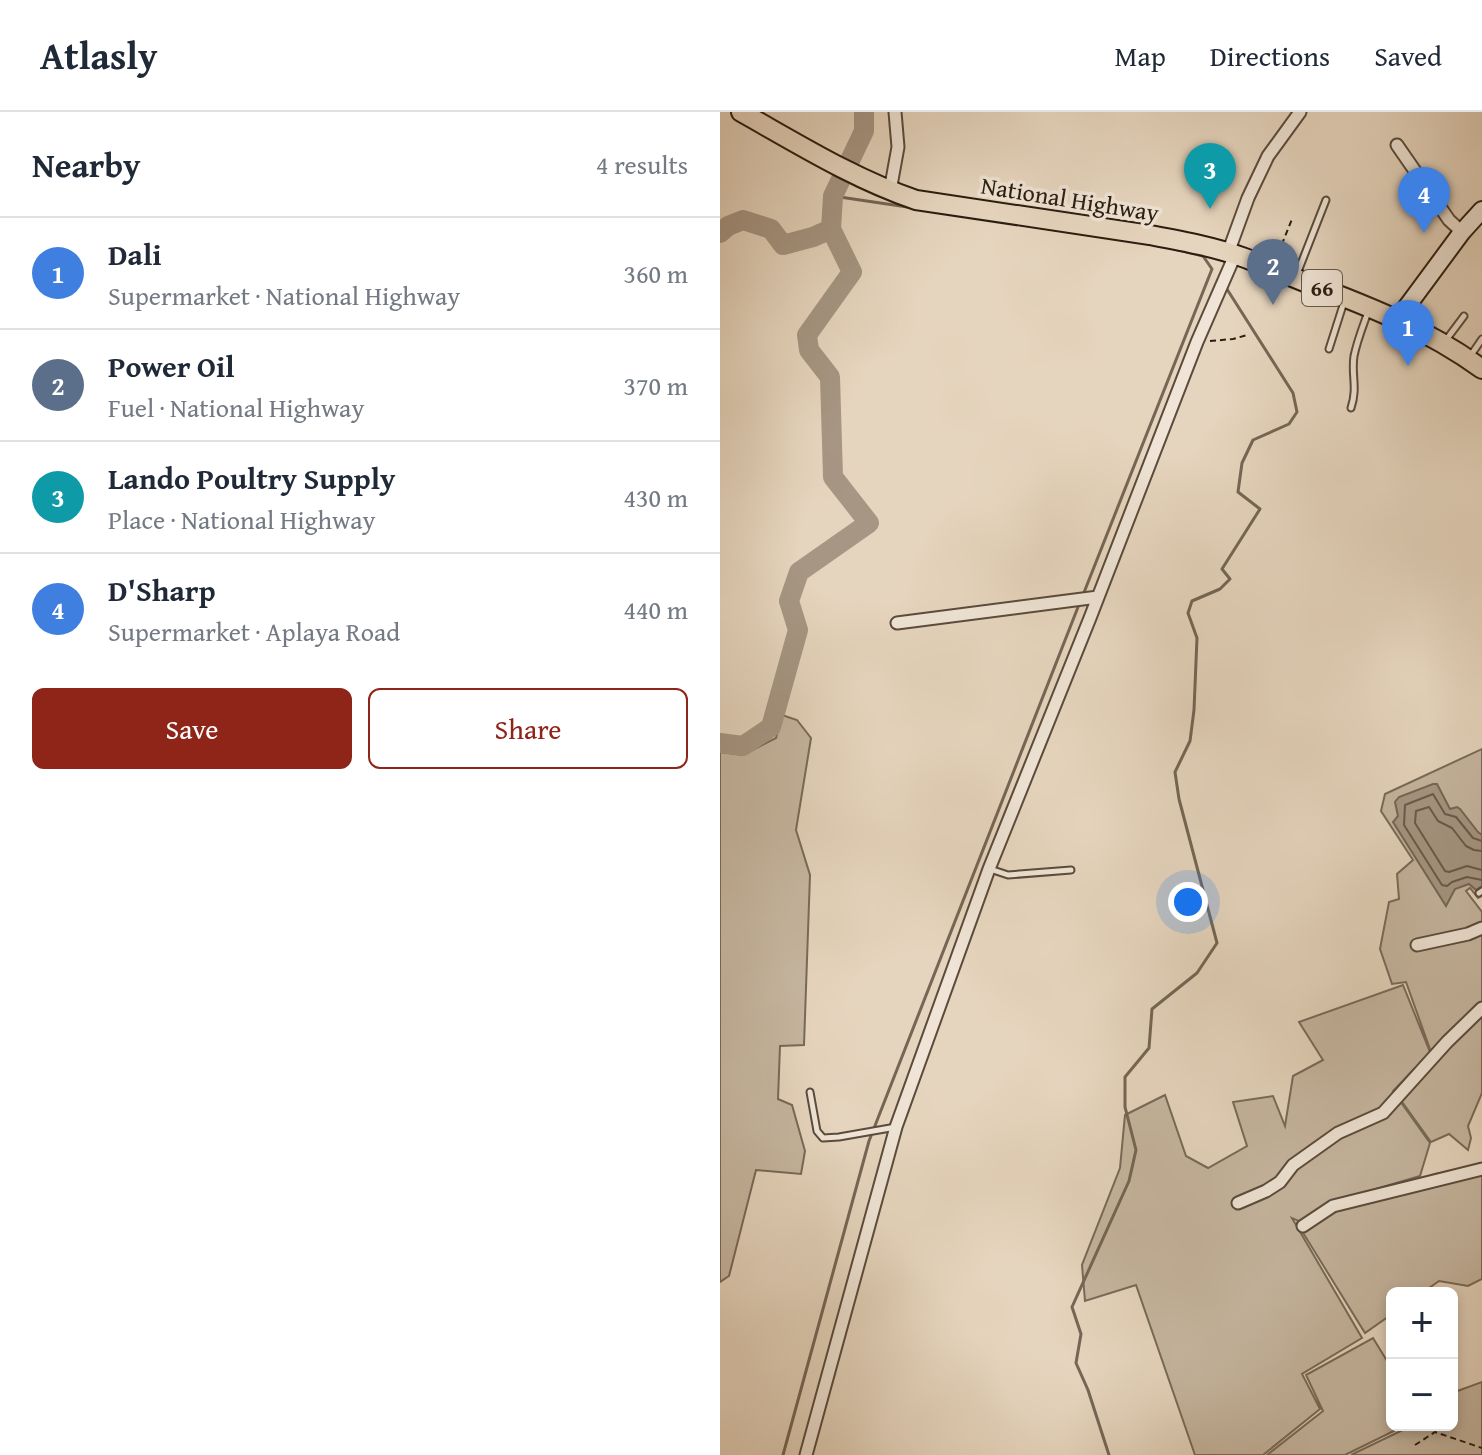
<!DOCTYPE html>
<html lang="en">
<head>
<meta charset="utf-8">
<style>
  :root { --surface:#fff; --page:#f2f2f3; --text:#1f2937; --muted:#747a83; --line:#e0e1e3; --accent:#8f2418 }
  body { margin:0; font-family:"Gentium Book Plus",serif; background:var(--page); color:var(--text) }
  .controls { position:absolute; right:24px; bottom:24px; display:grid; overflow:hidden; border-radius:12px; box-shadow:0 4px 12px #0003 }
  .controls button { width:72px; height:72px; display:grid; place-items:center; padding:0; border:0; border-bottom:2px solid var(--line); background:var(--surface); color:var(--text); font:40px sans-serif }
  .you { position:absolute; left:468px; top:790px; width:28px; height:28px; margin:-20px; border:6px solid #fff; border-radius:50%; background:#1a73e8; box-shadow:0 0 0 12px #1a73e833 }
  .badge { display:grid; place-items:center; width:52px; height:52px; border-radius:50%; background:var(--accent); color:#fff; font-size:26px; font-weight:700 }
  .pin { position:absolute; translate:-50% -66px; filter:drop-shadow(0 2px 4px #0008) }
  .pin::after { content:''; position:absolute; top:42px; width:28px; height:24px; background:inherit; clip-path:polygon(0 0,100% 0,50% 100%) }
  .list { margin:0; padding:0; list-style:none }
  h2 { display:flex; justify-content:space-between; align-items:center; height:104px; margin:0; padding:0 32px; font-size:34px }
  h2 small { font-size:26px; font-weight:400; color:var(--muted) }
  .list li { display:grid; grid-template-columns:52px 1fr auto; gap:24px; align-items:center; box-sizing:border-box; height:112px; padding:0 32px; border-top:2px solid var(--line) }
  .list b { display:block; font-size:30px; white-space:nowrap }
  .list p { margin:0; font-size:26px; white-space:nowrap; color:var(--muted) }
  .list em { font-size:26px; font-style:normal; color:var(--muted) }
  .actions { display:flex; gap:16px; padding:24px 32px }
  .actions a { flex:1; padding:18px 0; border:2px solid var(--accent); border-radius:12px; text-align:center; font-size:28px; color:var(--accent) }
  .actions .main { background:var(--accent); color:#fff }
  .map { position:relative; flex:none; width:762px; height:1343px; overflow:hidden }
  header { display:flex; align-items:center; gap:48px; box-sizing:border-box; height:112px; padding:0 40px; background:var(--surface); border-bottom:2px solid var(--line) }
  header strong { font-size:38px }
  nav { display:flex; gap:44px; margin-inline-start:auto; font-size:28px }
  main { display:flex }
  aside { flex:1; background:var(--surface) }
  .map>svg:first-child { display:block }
</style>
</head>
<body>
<header>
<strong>Atlasly</strong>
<nav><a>Map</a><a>Directions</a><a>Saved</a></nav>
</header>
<main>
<aside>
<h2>Nearby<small>4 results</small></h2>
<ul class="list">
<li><span class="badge" style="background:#3f7fe0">1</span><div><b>Dali</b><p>Supermarket · National Highway</p></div><em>360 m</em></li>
<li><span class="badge" style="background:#5c6f8a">2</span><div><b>Power Oil</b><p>Fuel · National Highway</p></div><em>370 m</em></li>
<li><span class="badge" style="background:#0f9aa8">3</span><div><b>Lando Poultry Supply</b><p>Place · National Highway</p></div><em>430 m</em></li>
<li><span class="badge" style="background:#3f7fe0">4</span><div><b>D'Sharp</b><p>Supermarket · Aplaya Road</p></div><em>440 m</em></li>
</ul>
<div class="actions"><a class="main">Save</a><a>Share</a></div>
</aside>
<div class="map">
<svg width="762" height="1343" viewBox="0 0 762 1343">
  <rect width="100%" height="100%" fill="#e6d5be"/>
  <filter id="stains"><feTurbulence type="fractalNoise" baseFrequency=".0025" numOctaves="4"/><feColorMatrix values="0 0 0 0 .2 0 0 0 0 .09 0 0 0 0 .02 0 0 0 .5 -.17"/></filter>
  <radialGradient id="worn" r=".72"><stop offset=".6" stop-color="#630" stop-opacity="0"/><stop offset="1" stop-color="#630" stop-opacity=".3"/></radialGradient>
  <path fill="#c6b6a0" stroke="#786a58" stroke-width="2" d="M62,603L77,608L91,626L76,718L90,763L84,933L60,934L58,987L72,993L85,1039L81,1062L36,1058L9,1164L0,1170V640L23,643L56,626Z
    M762,637V784L758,786L750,776L746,779L762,800V981L748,1014L751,1026L748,1038L729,1022L711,1030L675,980L696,955L673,979L710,1031L700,1064L622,1087L580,1109L715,1062L762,1053V1167L748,1174L719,1169L702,1181H672V1202L645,1221L577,1111L579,1109L572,1106L642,1226L582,1262L600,1297L543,1343H475L416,1173L365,1189L362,1153L400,1056L405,1003L445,983L466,1044L488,1056L527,1034L513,990L553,984L565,1014L573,964L603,948L579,910L683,873L710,940H711L686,870L672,872L660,837L669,790L679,787L677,762L693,748L661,699L665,682Z
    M653,1226L672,1257V1313H686L625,1343H547L603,1299L586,1263Z
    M762,1270V1343H631L693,1313H732V1281Z"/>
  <path fill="#a69683" stroke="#756655" stroke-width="2" d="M713,672H717L730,697L737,695L740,697L758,720L762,723V774L756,778L749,772L735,777L726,794L673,710L678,704L675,690L679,685Z"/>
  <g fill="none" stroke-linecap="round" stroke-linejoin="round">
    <path stroke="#685a4a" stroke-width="2" d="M762,729L753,726L736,705L725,702L713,682L685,693L684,713L722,773L727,774L732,770L747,765L762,768
      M762,739L754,738L746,734L732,716L718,709L709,695L696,699L695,711L725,759L729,760L747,754L762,758"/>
    <path stroke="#756655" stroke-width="3" d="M113,84L194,96
      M296,112L383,125
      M363,483L492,157L483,144L454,137
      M63,1343L149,1029L360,490
      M389,1343L368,1278L356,1251L361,1222L352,1195L409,1069L416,1038L405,995V965L429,936L432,897L477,861L497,831L459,687L455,660L470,629L474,598L477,526L468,501L472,489L500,477L510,467L502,457L540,397L518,380L522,351L533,328L569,312L577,300L573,281L505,174"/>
    <path stroke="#a69683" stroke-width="20" d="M0,121L8,114L23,108L51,117L63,133L93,125L111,117
      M0,631L23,634L51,615L78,518L69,489L79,460L149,411L113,365L110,265L89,238L87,223L132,160L111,117L113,84L144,19V0"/>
    <defs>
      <path id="lane" d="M577,162L606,88
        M726,228L744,204
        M609,237L624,190
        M751,243L762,227
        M631,296C638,275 631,263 634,244C637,229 643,214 648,200
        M270,757L288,763L351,758
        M759,781L762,779
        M90,980L97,1019L103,1026L119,1025L176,1015"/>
      <path id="street" d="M677,33L729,108L742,120
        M170,79L178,35L175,0
        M508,141L528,86L548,44L580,0
        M177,511L378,485
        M697,833L748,822L762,816
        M518,1091L546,1079L560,1070L573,1053L618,1021L663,1001L727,930L762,896
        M583,1114L613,1094L762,1057
        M86,1343L176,1015L269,757L370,506L477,230L515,143"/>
      <path id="secondary" d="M677,208L742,120L762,98"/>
      <path id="primary" d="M21,0C78,32 134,67 196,88L430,123C462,129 495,135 525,146C546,154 567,163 587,171C648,194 709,218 762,257"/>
    </defs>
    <use href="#lane" stroke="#5a4b3c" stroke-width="9"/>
    <use href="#street" stroke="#5a4b3c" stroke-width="15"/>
    <use href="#secondary" stroke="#2b1d10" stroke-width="20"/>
    <use href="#primary" stroke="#2b1d10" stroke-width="22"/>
    <path stroke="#2b1d10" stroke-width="2" stroke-dasharray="6 4" stroke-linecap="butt" d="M558,142L572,107
      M490,229L513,227L527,223
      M695,1333L715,1320L762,1336"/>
    <use href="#lane" stroke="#efe4d5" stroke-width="5"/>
    <use href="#street" stroke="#efe4d5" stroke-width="11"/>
    <use href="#secondary" stroke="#efe4d5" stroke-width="16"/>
    <use href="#primary" stroke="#e6d5be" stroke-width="18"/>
  </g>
  <g text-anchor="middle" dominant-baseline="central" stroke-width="7" stroke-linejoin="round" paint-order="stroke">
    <rect fill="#efe4d5" stroke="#66594b" stroke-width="2" x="582" y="158" width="40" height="36" rx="6"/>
    <g font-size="22" font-weight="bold" fill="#2b1d10">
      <text x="602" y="176">66</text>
    </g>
    <g font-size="24" fill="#2b1d10" stroke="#efe4d5">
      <text transform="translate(350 87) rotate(9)">National Highway</text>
    </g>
  </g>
  <rect width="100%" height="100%" filter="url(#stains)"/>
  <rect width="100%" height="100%" fill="url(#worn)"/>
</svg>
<div class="controls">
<button>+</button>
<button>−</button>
</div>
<div class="you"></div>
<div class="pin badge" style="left:688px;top:254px;background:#3f7fe0">1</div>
<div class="pin badge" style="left:553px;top:193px;background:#5c6f8a">2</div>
<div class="pin badge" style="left:490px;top:97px;background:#0f9aa8">3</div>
<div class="pin badge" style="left:704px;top:121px;background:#3f7fe0">4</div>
</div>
</main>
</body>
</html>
